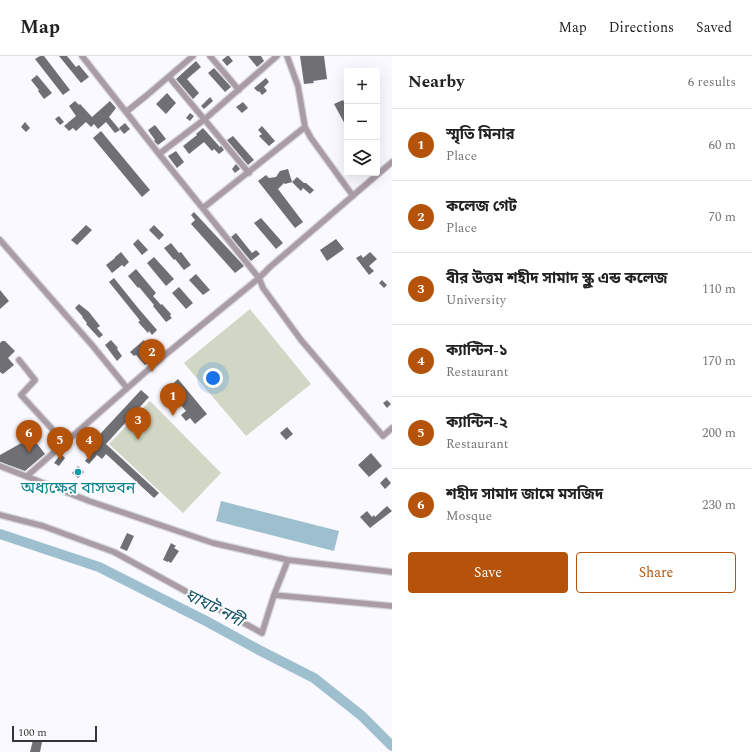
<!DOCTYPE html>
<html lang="en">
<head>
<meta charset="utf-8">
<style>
  :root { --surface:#fff; --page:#f2f2f2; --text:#222; --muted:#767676; --line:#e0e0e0; --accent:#b45309 }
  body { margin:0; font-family:Spectral,"Noto Sans Bengali",serif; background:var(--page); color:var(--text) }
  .controls { position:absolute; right:12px; top:12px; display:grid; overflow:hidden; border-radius:4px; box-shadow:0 4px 16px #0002 }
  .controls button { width:36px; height:36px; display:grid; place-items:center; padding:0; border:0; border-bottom:1px solid var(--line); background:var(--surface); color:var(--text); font:20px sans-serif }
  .scale { position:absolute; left:12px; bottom:10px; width:85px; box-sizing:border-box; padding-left:4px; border:2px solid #353537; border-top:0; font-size:11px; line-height:14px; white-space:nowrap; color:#353537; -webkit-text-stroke:3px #fff; paint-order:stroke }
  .you { position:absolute; left:213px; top:322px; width:14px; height:14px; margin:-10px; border:3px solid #fff; border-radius:50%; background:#1a73e8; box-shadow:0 0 0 6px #1a73e833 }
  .badge { display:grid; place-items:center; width:26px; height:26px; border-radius:50%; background:var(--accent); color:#fff; font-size:13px; font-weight:700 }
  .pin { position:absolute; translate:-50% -33px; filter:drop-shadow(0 1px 2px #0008) }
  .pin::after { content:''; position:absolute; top:21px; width:14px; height:12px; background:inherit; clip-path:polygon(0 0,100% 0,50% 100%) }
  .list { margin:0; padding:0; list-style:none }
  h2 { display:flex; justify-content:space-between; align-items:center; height:52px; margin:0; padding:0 16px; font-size:17px }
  h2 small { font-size:13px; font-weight:400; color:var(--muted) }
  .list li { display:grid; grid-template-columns:26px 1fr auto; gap:12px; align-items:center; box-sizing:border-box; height:72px; padding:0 16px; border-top:1px solid var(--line) }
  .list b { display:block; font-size:15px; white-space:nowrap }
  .list p { margin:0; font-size:13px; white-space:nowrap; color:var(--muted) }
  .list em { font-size:13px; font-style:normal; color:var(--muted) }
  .actions { display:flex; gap:8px; padding:12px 16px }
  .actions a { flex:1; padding:9px 0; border:1px solid var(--accent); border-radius:4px; text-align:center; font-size:14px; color:var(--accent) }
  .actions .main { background:var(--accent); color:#fff }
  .icon { flex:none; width:22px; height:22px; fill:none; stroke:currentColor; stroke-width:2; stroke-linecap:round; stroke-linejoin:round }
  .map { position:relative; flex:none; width:392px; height:696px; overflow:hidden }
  header { display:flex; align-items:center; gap:24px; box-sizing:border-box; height:56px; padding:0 20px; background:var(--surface); border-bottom:1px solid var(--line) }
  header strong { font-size:19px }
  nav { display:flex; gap:22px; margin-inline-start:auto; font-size:14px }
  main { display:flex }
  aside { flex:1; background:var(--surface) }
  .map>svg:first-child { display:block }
</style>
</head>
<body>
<header>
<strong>Map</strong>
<nav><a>Map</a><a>Directions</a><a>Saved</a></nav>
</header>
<main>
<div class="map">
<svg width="392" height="696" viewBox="0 0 392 696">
  <rect width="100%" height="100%" fill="#f9f9ff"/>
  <path fill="#d0d7c4" d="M250,253L311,328L246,380L184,307Z
    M150,345L221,417L183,457L109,388Z"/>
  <path fill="#9ebfce" d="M221,445L339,475L334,495L216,465Z"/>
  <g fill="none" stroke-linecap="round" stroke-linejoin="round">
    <path stroke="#9ebfce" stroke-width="10" d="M0,478L99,511L206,565L259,594L314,622L362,660L392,690"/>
  </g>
  <path fill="#6f6f74" d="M40,0H44L70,34L63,39L35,3Z
    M59,0H67L76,11L79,9L89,21L81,27Z
    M227,0H229L233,5L227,10L222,4Z
    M248,0H261L264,5L257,11Z
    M300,0H324L327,23L313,25L314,27L304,28Z
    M196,5L201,11L187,23L199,37L193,43L176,23Z
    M214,12L231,31L225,36L208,17Z
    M37,19L52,37L44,43L38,35L39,34L31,24Z
    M266,22L269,26L264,31L267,35L262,39L259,35L258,36L254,32Z
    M167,37L176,47L166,58L156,48Z
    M210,41L213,45L204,53L201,50Z
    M343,44L347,51V72L334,48Z
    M75,45L79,49L80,48L92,61L110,45L116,52L109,61L120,74L115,77L106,66L98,73L94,68L91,71L86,66L76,75L73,72L69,75L64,70L76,60L69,50Z
    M243,46L248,52L242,57L236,51Z
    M190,57L194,60L190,65L186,62Z
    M59,60L64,66L60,69L55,63Z
    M25,66L30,72L26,76L21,71Z
    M125,67L130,73L124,78L119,72Z
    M155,69L166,83L158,89L154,85L155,84L148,74Z
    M262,70L275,85L269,90L259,80L262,78L258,74Z
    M203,72L220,91L221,90L224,94L219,98L214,93L212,95L204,86L189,98L183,90L197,79L196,78Z
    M101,75L150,134L142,141L93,82Z
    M233,80L254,104L248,109L227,84Z
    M176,95L184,106L177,112L168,100Z
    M236,108L240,113L235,117L232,113Z
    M288,113L292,126L297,121L304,127H306L314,134L310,138L303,132L301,135L292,126L285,128L284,127L278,133L303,166L295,172L258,125L266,119L269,122L276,121L280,115Z
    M194,156L244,210L235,217L191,168L195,164L191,159Z
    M261,162L283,187L276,193L254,167Z
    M86,169L92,174L77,189L71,184Z
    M154,169L164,179L159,184L149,174Z
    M236,177L252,197L256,194L260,198L251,205L231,181Z
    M138,183L148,194L142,199L133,188Z
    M336,183L344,193L327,205L320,194Z
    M171,187L179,197L181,196L191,209L184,214L175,203L174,204L164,192Z
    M121,196L129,206L124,211L122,209L112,217L106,209L115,202V201Z
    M370,196L377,203L369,210L374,215L369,219L356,202L361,199L363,202Z
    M154,201L174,223L166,230L147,207Z
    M136,213L156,237L153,240L161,249L162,248L171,258L170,260L172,262L166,266L153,250L154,249L139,231L138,232L128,220Z
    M196,218L210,234L203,239L189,224Z
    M114,222L138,252L157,274L152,279L149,275L148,277L138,266L140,265L138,262L109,226Z
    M382,224L387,229L384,232L379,227Z
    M179,231L193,247L186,253L172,237Z
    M0,234L9,245L0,253Z
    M79,248L89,256L100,270L97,272L103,279L99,282L86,268L87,267L82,261H83L75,252Z
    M111,284L118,292L117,293L122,300L117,305L105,289Z
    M144,284L147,289L142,294L151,304L145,309L136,299L134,300L130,296Z
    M2,285H5L15,295L8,302L14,309L3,318L0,316V287Z
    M178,323L207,358L195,368L190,362L186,365L181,359L186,355L167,333Z
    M141,334L149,341L106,388L159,437L154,442L106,398L102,403L97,399L89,408L85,405L93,395L88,391Z
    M387,344L391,348L387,352L383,347Z
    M287,371L293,378L286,384L280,377Z
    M32,381L45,398L25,415L0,406V399Z
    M371,397L382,410L369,421L358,409Z
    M61,398L65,402L59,410L54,407Z
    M78,410L84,416L78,422L72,417Z
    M386,421L391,427L385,433L380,427Z
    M387,450L392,455L370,472L360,461L367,455L372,461L374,459L375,461Z
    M127,477L134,480L127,495L120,492Z
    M171,487L176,490L174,492L179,495L171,507L168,505V506L163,504Z
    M33,684L42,686L40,696H30Z"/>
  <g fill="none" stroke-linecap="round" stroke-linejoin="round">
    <defs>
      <path id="minor" d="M82,0L159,98L259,222L263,232L301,284L383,380L392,372
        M210,0L239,34
        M287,0L298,30L305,71L311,82L353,140
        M169,21L249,117
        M126,56L146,40L193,0
        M159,98L205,63L277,0
        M203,152L305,71
        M0,184L92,289L127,332
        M19,304L35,324L21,339L65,387
        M0,410L89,445L213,487L288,504L392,516
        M27,420L165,299L259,222L270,211L392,106
        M0,459L43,470L114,496L262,577L274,539L392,550
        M274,539L288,504"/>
    </defs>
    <use href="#minor" stroke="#d6d6db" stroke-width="8"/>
    <use href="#minor" stroke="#a99ca5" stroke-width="5.5"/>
  </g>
  <circle fill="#0f9aa8" stroke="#fff" stroke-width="1.5" cx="78" cy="416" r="4"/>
  <g text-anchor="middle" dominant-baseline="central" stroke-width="4" stroke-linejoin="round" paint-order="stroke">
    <g font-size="16" fill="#0d838f" stroke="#fff">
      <text x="78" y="432">অধ্যক্ষের বাসভবন</text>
    </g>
    <g font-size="17" font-style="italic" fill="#18556c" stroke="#fff">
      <text transform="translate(214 552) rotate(27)">ঘাঘট নদী</text>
    </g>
  </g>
</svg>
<div class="controls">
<button>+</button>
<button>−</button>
<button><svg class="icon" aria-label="layers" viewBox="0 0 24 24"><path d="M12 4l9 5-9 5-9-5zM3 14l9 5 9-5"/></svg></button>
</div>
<div class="scale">100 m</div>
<div class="you"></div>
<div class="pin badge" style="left:173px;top:360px">1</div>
<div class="pin badge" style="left:152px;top:316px">2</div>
<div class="pin badge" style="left:138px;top:384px">3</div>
<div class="pin badge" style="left:89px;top:404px">4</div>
<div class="pin badge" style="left:60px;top:404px">5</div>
<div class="pin badge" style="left:29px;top:397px">6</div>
</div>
<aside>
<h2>Nearby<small>6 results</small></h2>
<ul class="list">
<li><span class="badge">1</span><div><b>স্মৃতি মিনার</b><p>Place</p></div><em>60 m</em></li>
<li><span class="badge">2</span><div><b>কলেজ গেট</b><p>Place</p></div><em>70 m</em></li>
<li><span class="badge">3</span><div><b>বীর উত্তম শহীদ সামাদ স্কুল এন্ড কলেজ</b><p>University</p></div><em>110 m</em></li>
<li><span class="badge">4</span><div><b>ক্যান্টিন-১</b><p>Restaurant</p></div><em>170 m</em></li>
<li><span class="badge">5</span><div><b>ক্যান্টিন-২</b><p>Restaurant</p></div><em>200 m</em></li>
<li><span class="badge">6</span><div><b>শহীদ সামাদ জামে মসজিদ</b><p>Mosque</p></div><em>230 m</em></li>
</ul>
<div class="actions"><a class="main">Save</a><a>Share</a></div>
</aside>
</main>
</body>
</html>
